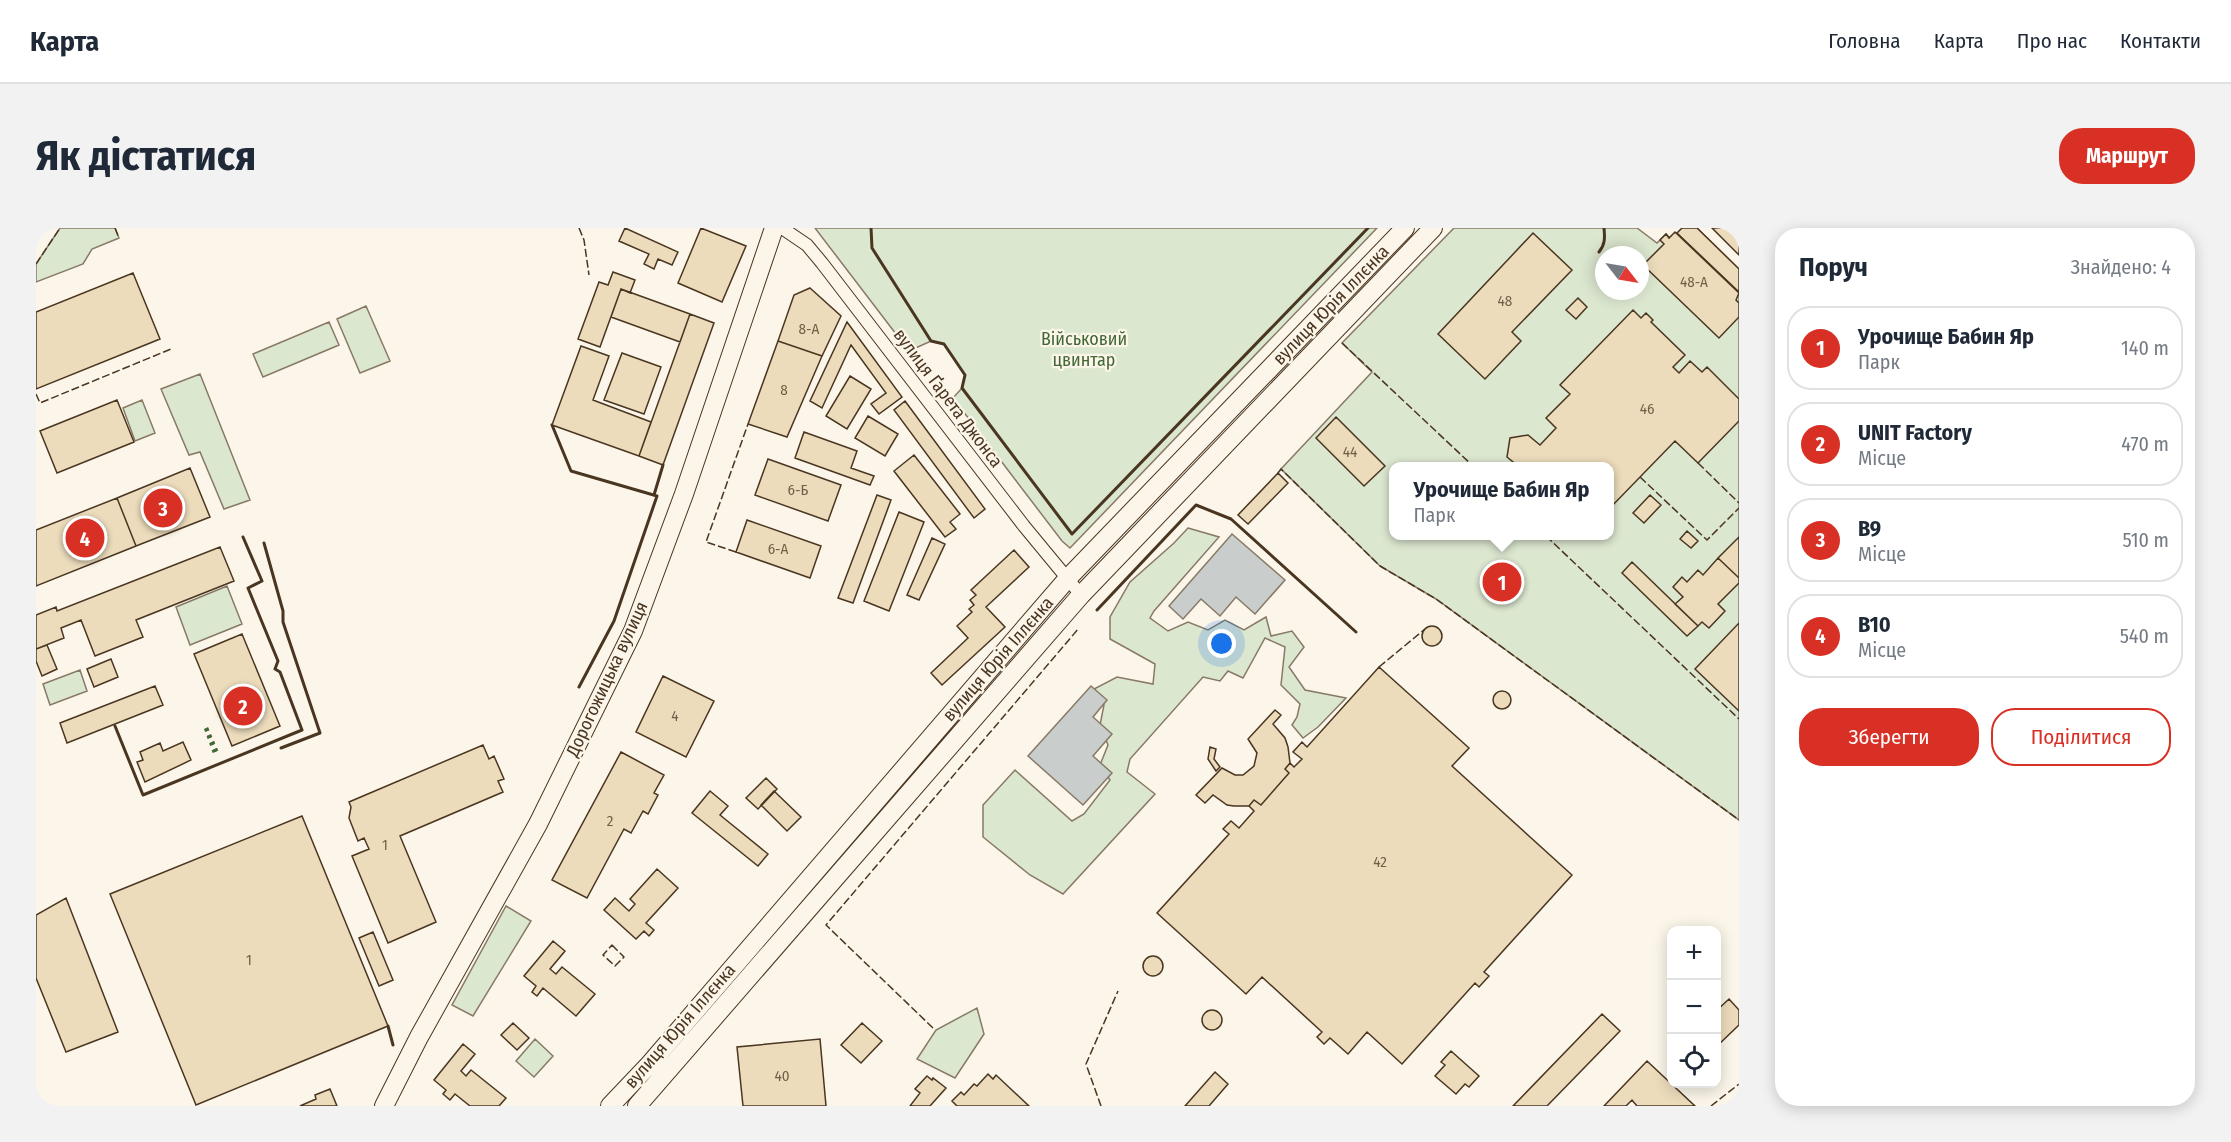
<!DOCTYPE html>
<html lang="uk">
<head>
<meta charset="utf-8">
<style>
  :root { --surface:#fff; --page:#f2f2f3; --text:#1f2937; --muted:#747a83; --line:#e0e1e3; --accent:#d93025 }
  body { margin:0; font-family:"Fira Sans Condensed",sans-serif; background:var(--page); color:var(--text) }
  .controls { position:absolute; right:18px; bottom:18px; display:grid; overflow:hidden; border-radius:12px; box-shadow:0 3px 15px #0003 }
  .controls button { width:54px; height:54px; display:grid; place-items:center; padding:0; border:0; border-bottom:2px solid var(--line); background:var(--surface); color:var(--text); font:30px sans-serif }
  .compass { position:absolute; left:1559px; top:18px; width:54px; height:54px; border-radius:50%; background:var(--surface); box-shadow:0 3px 15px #0003; rotate:121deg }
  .you { position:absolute; left:1186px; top:416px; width:21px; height:21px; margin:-15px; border:4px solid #fff; border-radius:50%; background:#1a73e8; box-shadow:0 0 0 9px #1a73e833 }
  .badge { display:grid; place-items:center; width:39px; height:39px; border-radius:50%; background:var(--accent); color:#fff; font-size:20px; font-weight:700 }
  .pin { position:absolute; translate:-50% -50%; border:3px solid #fff; box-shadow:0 2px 6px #0006 }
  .popup { position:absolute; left:1353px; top:234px; width:225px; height:78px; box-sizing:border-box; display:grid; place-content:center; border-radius:12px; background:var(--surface); filter:drop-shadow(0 2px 4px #0005); font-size:20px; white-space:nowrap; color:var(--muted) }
  .popup b { font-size:22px; color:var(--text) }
  .popup::after { content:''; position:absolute; left:50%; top:100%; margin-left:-12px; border:12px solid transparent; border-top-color:var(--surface) }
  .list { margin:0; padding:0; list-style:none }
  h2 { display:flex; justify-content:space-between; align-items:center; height:78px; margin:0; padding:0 24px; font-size:26px }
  h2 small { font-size:20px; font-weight:400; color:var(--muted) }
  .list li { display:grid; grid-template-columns:39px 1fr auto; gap:18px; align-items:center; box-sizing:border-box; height:84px; margin:0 12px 12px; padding:0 12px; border:2px solid var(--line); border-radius:24px }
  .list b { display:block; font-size:22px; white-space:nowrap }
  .list p { margin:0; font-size:20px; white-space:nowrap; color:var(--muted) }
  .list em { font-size:20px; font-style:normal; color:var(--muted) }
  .actions { display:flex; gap:12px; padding:18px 24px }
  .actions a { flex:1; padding:14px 0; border:2px solid var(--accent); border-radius:24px; text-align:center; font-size:21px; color:var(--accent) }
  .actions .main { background:var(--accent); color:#fff }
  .icon { flex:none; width:33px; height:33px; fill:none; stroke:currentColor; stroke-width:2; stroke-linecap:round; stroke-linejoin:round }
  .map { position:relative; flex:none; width:1703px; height:878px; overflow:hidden; border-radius:24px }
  header { display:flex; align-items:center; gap:36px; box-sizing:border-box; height:84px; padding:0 30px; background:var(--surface); border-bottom:2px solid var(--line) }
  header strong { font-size:28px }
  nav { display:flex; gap:33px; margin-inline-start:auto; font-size:21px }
  .intro { display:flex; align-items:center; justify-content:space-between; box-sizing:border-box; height:144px; padding:0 36px }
  h1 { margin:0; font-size:42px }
  .button { padding:15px 27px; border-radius:24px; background:var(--accent); color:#fff; font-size:21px; font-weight:700 }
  main { display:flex; gap:36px; padding:0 36px }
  aside { flex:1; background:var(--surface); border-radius:24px; box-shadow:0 3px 15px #0003 }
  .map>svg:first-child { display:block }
</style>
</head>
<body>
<header>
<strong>Карта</strong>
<nav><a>Головна</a><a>Карта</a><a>Про нас</a><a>Контакти</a></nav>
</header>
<div class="intro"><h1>Як дістатися</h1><a class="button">Маршрут</a></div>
<main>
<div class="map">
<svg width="1703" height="878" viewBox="0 0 1703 878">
  <rect width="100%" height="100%" fill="#fbf6e9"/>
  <path fill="#dce7d0" stroke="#887966" stroke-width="1.5" fill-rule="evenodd" d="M24,0H79L83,10L56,21L47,36L0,54V36Z
    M779,0H1341L1034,320L1026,313L917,170L926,160L929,147L908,116L895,113L873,123Z
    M1418,0H1601L1621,15L1630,6L1634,10L1641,5L1661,0L1703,41V592L1400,371L1344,338L1245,241L1336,144L1306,115ZM1568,27H1604V63H1568ZM1358,238H1574V308H1358Z
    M330,78L354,133L324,145L301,91Z
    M293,94L303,117L227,149L217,126Z
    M164,146L214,272L188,281L164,224L153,227L125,161Z
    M106,172L119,205L99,213L87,180Z
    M1152,300L1183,309L1118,383L1114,390L1132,403L1152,394L1172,402L1189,392L1208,402L1230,389L1235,408L1256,403L1268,419L1253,439L1269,462L1310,470L1282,499L1267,510L1256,497L1261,489L1264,476L1245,457L1249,419L1229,410L1207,450L1192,443L1184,453L1167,449L1094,531L1091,544L1119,566L1027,666L994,647L947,609V577L979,542L1036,593L1048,586L1074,552L1064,537L1072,517L1064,497L1068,477L1058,461L1081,449L1117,456L1119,436L1074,411V389L1094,354L1138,315Z
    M191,358L206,396L154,417L140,379Z
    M44,442L51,463L14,477L7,456Z
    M470,678L495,693L437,788L416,777Z
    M941,780L948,806L919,850L881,831L900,802Z
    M499,811L517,828L498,849L480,833Z"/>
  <path fill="#c9cecd" stroke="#887966" stroke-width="1.5" d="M1196,306L1249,352L1219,386L1200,369L1184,388L1165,371L1147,391L1133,378Z
    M1055,458L1071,472L1057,489L1076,506L1057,528L1076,545L1047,577L992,528Z"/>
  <path fill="#ecdcbc" stroke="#4a3520" stroke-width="1.5" d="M589,0L642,24L636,37L622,31L618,41L608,36L613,26L583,13Z
    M665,0L710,18L686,74L642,55Z
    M1646,0H1661L1703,41V64L1641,5Z
    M1676,0H1703V27Z
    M1639,4L1703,65L1700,72L1703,75V89L1683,110L1607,37L1628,16L1624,12L1630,6L1633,10Z
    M1497,5L1536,42L1476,104L1485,113L1449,151L1402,106Z
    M577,44L599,52L594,65L585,61L564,119L542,111L563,54L572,57Z
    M97,45L124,111L0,161V84Z
    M774,60L805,88L786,128L742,113L758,67Z
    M585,61L654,86L644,114L575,89Z
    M1542,70L1551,79L1540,91L1530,82Z
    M1597,82L1605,90L1610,85L1617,92L1615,94L1649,127L1637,139L1643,145L1654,133L1666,144L1671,139L1703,171V193L1662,235L1639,213L1574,280V238H1482L1471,229L1474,210L1492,207L1504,217L1520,200L1510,190L1534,166L1524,157Z
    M654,86L678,95L627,237L603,228Z
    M811,94L866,169L843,186L835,176L850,165L815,117L786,180L774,173Z
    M742,113L786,128L751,209L712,196Z
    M545,118L573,128L557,172L615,194L603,228L516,197Z
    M586,125L625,139L608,186L568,172Z
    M814,148L835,161L811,201L790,188Z
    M81,172L98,214L21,245L4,203Z
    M869,173L949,281L938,290L858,182Z
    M832,188L862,206L849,228L819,210Z
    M1300,189L1349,238L1328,258L1280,210Z
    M768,204L821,223L815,240L838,248L834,257L759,230Z
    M878,227L924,286L914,294L920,301L909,309L858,243Z
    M732,231L805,257L792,293L719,267Z
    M154,240L174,289L100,318L81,270Z
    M1242,245L1252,255L1212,296L1202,287Z
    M841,267L855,272L817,375L802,370Z
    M1614,267L1625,277L1608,295L1597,285Z
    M81,270L100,318L0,358V302Z
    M863,284L888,294L853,383L828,373Z
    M711,292L785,318L774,350L700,324Z
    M1651,303L1662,313L1655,320L1644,311Z
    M1703,309V350L1682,330Z
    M896,310L909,316L883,372L871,367Z
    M184,319L198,353L100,392L107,409L59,428L45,392L25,400L28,410L0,421V387L20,379L21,383Z
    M978,322L993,339L950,379L969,399L906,457L895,445L932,410L921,398L936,384L933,381L938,377L934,372L940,367L935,362Z
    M1682,330L1703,350V355L1682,376L1689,383L1673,400L1666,394L1662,398L1639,376L1647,369L1637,359L1646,349L1651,354L1662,342L1667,347Z
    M1596,334L1662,398L1651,408L1586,345Z
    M1703,395V483L1659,441Z
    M1386 408a10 10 0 1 1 20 0a10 10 0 1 1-20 0Z
    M206,406L244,498L196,518L158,426Z
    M11,417L21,441L6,448L0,433V421Z
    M75,431L82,449L58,459L51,441Z
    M1343,439L1433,520L1416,538L1536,647L1448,744L1453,748L1443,759L1439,755L1366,836L1331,804L1312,826L1294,810L1288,816L1281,809L1286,804L1226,749L1210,766L1121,685L1193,606L1187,601L1195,593L1203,600L1218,583L1213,578L1218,572L1225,577L1253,545L1249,541L1254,535L1258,539L1266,531L1257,524L1266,514L1271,519Z
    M627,448L678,473L650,529L600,504Z
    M119,458L127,477L31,515L24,495Z
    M1457 472a9 9 0 1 1 18 0a9 9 0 1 1-18 0Z
    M1239,482L1245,487L1237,496L1249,510L1252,519L1254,535L1249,541L1253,545L1225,577L1218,572L1213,578H1198L1191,577L1177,567L1169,575L1160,567L1186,540L1199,547H1207L1218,538L1221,525L1212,511Z
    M147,514L155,532L109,554L101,534L107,532L104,524L124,515L127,523Z
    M447,517L453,531L458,528L468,551L462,553L467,564L364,608L400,694L352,715L316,628L333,621L328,610L322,613L313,590L315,579L313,574Z
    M1174,519L1180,521L1178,531L1184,539L1180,543L1172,531Z
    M585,524L628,547L618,565L622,567L612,586L607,583L595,605L588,601L551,670L516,652Z
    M730,550L741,561L722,581L710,570Z
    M674,563L692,578L684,587L732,626L722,638L656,585Z
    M738,563L765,589L751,603L725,577Z
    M266,588L352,798L160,877L74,666Z
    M621,641L642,660L610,695L618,702L613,708L608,703L600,711L568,682L579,670L593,683L599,676L594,671Z
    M30,670L82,804L30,824L0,750V687Z
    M337,704L357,752L343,758L323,710Z
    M517,713L529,723L514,741L520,746L526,739L559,766L540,788L507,760L501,768L496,764L500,758L488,748Z
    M1107 738a10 10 0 1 1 20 0a10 10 0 1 1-20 0Z
    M1693,771L1703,782V797L1680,819V783Z
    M1166 792a10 10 0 1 1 20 0a10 10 0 1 1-20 0Z
    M1566,786L1584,803L1511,878H1477Z
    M477,795L493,810L481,822L465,807Z
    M826,795L846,813L825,835L805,817Z
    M784,811L790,878H707L701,819Z
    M427,816L439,826L425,843L430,848L435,842L470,870L463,878H434L419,866L414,872L407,866L410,862L398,852Z
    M1415,823L1443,848L1433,859L1429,856L1420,866L1399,848L1409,837L1405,834Z
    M1611,833L1659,878H1601L1596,872L1590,878H1568Z
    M1179,844L1192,856L1173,878H1149Z
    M952,846L957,851L960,847L993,878H921L916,873L925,864L928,867L938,856L941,858Z
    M891,848L896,852L897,850L910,860L894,878H874L884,865L879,861Z
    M294,861L301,878H264L280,871L279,867Z"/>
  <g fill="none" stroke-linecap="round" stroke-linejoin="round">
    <defs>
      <path id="street" d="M746,0L771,17L786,35L988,298L1045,367"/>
      <path id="secondary" d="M348,878L383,809L502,596L597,403L648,266L738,0
        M574,878L612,838L1032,350L1369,0
        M601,878L1045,367L1397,0"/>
    </defs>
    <use href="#street" stroke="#4a3520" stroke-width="14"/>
    <use href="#secondary" stroke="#4a3520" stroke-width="20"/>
    <use href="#street" stroke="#fbf6e9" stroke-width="12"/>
    <use href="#secondary" stroke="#fbf6e9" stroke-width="18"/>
    <path stroke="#436837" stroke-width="4.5" stroke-dasharray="3 4.5" stroke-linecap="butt" d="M170,500L181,525H179Z"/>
    <path stroke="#4a3520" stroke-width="1.5" stroke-dasharray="8 3" stroke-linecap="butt" d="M79,0L83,10
      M543,0L548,12L553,47
      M0,36L24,0
      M1306,115L1437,238
      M0,166L4,175L135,121
      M1662,235L1703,275
      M1242,245L1245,241L1344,338L1400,371L1703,592
      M1604,249L1671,312L1703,280
      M1510,308L1703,491
      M700,324L670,314L712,196
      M1343,439L1389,401
      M576,717L588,729L579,738L567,727Z
      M897,800L790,697L1043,400
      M1065,878L1050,836L1082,763
      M1675,878L1703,856"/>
    <path stroke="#4a3520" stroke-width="3" d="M835,0L836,20L895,113L908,116L929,147L926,160L1036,306L1332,0
      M1563,24C1569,17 1569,10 1568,0
      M516,197L535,243L621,268L578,393L543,459
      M618,267L627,237
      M228,315L247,383V394L284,505L245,520
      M1061,382L1160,277L1195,291L1320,404
      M79,498L107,567L266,502L244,444L239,441L242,433L212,360L226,353L207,309
      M352,798L357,817"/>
  </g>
  <g text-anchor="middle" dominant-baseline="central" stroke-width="4.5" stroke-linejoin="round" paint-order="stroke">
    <g font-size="15" fill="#725f47">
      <text x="1658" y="54">48-А</text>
      <text x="1469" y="73">48</text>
      <text x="773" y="101">8-А</text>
      <text x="748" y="162">8</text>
      <text x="1611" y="181">46</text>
      <text x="1314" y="224">44</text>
      <text x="762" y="262">6-Б</text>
      <text x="742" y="321">6-А</text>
      <text x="639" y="488">4</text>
      <text x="574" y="593">2</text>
      <text x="349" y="617">1</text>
      <text x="1344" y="634">42</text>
      <text x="213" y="732">1</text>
      <text x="746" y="848">40</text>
    </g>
    <g font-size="18" fill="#4a3520" stroke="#fbf6e9">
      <text transform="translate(1295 77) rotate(-46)">вулиця Юрія Іллєнка</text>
      <text transform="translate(912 170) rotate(53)">вулиця Ґарета Джонса</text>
      <text transform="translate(962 431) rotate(-49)">вулиця Юрія Іллєнка</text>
      <text transform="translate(571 451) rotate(-65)">Дорогожицька вулиця</text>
      <text transform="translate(644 798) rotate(-49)">вулиця Юрія Іллєнка</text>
    </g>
    <g font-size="18" fill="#436837" stroke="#fbf6e9">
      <text x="1048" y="111">Військовий<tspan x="1048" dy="21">цвинтар</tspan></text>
    </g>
  </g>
</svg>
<div class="controls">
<button>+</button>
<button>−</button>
<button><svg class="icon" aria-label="locate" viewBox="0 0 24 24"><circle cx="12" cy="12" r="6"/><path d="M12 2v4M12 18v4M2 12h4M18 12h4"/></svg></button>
</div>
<svg class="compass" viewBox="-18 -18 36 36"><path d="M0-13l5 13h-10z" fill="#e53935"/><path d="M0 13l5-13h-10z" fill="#747a83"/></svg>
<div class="you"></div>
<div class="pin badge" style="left:1466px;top:354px">1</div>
<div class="popup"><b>Урочище Бабин Яр</b>Парк</div>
<div class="pin badge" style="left:207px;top:478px">2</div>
<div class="pin badge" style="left:127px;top:280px">3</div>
<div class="pin badge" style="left:49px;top:310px">4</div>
</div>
<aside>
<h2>Поруч<small>Знайдено: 4</small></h2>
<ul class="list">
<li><span class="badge">1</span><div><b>Урочище Бабин Яр</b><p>Парк</p></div><em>140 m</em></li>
<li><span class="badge">2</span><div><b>UNIT Factory</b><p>Місце</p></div><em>470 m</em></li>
<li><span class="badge">3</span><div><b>B9</b><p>Місце</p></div><em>510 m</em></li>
<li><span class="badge">4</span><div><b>B10</b><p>Місце</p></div><em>540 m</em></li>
</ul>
<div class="actions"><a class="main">Зберегти</a><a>Поділитися</a></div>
</aside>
</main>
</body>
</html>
